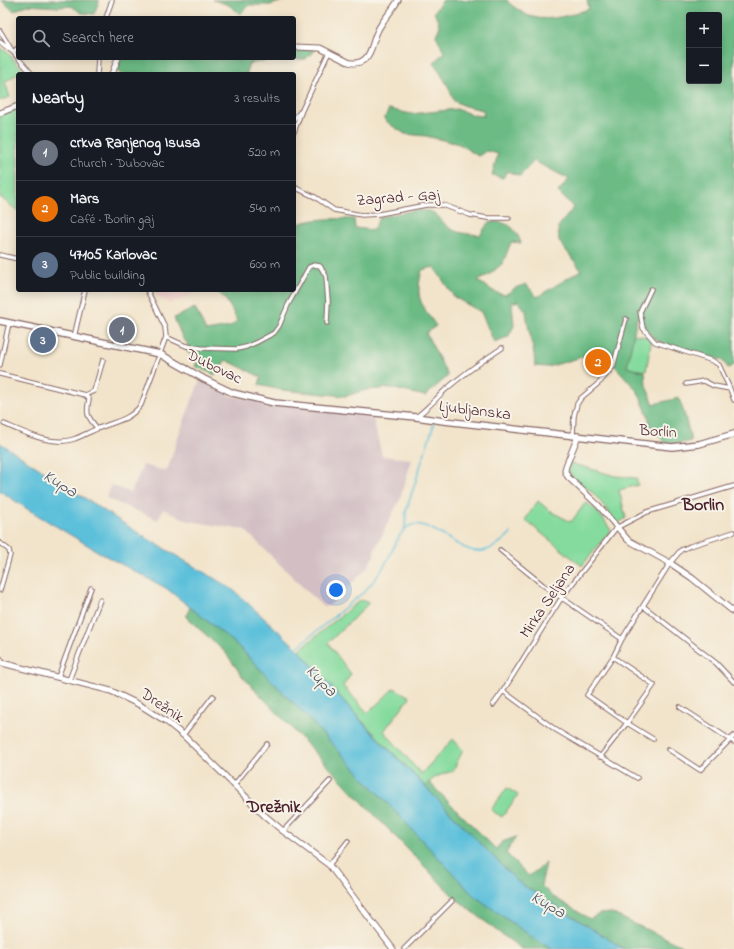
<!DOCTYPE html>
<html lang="en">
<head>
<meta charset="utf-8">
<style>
  :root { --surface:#171b24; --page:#20242c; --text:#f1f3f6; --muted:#9ea1a6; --line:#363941; --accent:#8c9099 }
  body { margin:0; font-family:"Indie Flower",sans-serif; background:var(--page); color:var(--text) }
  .controls { position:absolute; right:12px; top:12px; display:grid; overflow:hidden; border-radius:4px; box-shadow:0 2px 10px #0003 }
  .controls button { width:36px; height:36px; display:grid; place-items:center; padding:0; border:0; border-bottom:1px solid var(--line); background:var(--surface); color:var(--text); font:20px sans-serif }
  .you { position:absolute; left:336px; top:590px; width:14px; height:14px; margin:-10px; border:3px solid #fff; border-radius:50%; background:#1a73e8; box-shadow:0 0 0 6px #1a73e833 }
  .badge { display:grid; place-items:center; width:26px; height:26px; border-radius:50%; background:var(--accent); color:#fff; font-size:13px; font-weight:700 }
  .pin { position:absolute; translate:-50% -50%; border:2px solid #fff; box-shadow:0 1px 4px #0006 }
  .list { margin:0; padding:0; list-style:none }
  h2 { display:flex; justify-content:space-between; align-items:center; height:52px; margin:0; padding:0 16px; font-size:17px }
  h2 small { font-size:13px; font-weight:400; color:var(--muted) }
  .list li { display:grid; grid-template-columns:26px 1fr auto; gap:12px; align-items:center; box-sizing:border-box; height:56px; padding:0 16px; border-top:1px solid var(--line) }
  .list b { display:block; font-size:15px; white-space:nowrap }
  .list p { margin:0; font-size:13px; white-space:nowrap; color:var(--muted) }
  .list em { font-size:13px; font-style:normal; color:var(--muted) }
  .icon { flex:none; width:22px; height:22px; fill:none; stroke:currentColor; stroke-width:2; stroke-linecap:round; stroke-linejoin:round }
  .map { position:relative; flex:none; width:734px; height:949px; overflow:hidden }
  .search { position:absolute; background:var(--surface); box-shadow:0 2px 10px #0003; left:16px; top:16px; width:280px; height:44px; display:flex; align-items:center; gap:10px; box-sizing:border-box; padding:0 14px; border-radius:4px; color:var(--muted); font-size:15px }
  .panel { position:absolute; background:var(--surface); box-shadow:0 2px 10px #0003; left:16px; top:72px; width:280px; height:220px; border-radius:4px }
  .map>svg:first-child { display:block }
</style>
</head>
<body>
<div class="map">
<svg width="734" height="949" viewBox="0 0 734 949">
  <rect width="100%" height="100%" fill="#f7f3e8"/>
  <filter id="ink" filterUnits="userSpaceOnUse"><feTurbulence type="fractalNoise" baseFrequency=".025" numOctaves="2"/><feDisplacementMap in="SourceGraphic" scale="8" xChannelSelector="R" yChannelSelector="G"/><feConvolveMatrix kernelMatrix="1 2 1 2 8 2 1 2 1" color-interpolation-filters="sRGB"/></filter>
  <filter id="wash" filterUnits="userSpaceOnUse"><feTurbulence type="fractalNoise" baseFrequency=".012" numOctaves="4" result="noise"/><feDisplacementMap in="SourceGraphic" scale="16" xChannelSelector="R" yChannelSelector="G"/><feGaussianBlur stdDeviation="0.9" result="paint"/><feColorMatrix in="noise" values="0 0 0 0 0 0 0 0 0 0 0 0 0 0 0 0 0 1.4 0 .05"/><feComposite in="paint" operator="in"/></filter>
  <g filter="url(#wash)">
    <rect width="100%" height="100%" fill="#f2e4cb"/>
    <path fill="#f7d0cd" d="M154,290H203L170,303L157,295Z"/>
    <path fill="#d2bec3" d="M200,380L231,396L372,414L382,456L412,459L400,499L374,551V555L367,568L329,606L323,607L245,530L189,521L163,509L158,520L106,498L111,485L131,493L143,465L167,471L179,434Z"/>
    <path fill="#85db9e" stroke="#687d64" d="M0,47L8,53L23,70L5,82L10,97L0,101Z
      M18,109V211L0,197V115Z
      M633,334L652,338L646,371L627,368Z
      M570,463L615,476L636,478L638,485L619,490L626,518L617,524C609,513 601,501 591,491C582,483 573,481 568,470Z
      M538,501L550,511L571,522L586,502L597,511L611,530L582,566L525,520Z
      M360,600L369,603L328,643L351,674L343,686L368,713L394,688L410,697L384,731L421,774L453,739L463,750L453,771C442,774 433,777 425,786L358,717L299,650Z
      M507,788L518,795L502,817L491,810Z"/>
    <path fill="#6cbb85" stroke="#5b6d58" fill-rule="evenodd" d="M1,0H99V2L94,14L82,13L71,6L59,7L27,5L14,11Z
      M213,0H287L270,5H249L240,14L229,5Z
      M443,0H507L509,3C516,8 524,15 533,17C550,22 573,14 589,9L587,0H734V365L728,368L722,359C710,360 701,353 690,350C686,349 681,350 677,349C660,344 646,336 641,318H637L627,367L645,372L646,386L654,404L679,398L685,416L691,441L681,443L666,444L650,426L648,415L638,392L602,351L548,367L535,366L534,354L528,325L526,311L518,301L512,303L514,326L508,337L494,342L481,312L454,297L434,267L422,270C415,299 420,302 436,326L426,333L448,376L425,396L391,388L366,390L346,396L281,390L259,385L261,377L226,360L215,375L195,366L199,358L187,352V341H184L174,318L195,308L206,331L230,327L237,321C232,309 227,299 216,290H294V226C312,217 335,219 354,219L355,228L373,230L380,217C394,215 415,208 429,211C439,213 443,226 453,230C460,234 472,234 480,235L489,222C507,221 515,226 521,243L511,242L503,263L490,274L478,281L495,292L505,295L515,288L526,284L537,297L581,270L559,241L558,227L574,207L558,192L569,179L534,161L520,176L507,171L503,178L492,175L498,154L487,151L478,156L459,144L426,136L405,134L391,125L384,119L389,109L411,114L457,109L473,115L484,116L483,110L465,106L454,101L448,86L434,63L444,52L436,35L440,26L434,12ZM689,15H719V81H689Z
      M315,49L306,59L269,60L248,64L247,74H120L117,70L121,58H294V50Z
      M190,607L236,644L309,719L473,895L535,939L552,949H522L497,931L453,896L365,805L243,677L225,652L186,617Z
      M429,782L496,849L502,842L516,837L506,853L529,876L546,863L541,885L552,896L590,919L599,914L611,913L684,947L686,949H624L518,882L430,792L425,786Z"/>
    <path fill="#5cc0da" stroke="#537082" d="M0,443L143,536L232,589L297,648L361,721L518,882L624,949H552L535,939L473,895L309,719L236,644L166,588L104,555L29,510L0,491Z"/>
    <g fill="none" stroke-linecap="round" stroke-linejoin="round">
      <path stroke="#5cc0da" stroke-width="1.5" d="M405,529L406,511L434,424
        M295,649L365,591C374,581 382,570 388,559C393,550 397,536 405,529C425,510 458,556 483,551C494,549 503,541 511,533"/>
    </g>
  </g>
  <g filter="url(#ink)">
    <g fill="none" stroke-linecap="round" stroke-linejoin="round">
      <defs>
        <path id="street" d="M106,18L112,0
          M0,31L13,52
          M0,42L13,52L18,58
          M13,52L18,48
          M18,58L32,74
          M97,74L98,58
          M294,119L300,112
          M294,132L302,110L329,52
          M294,187L315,197L334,210L362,215L379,214L426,205H443L470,215L487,218H509
          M0,255L18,259
          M651,289L640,312L643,328L655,342L713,361L719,365L730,389
          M74,337L85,290
          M166,337L186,346L201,348L237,349L246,347L257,342L274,333L279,326L288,305L309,267L314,265L320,266L326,276L328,301L327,323
          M0,365L9,323
          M0,374L85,395L89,399C86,414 87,416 97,428
          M686,384L704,381L714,386L730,389L734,400
          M85,395L94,391L103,360
          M416,417C427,409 435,400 444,391C462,375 482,361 502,348
          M4,424C23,432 53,447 74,439C83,436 92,430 102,427C119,420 129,420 141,405L166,337L165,327L147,290
          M573,435L574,416L577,404L581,398L600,382L613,367L626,319
          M0,543L9,550L10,555L0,590
          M500,550L543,585L622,639
          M643,606L716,663L734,682
          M613,657L654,685L627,723L653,739
          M58,677L91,588
          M69,680L100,600
          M493,705L503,691
          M680,707L734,742
          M183,735L213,696
          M668,749L700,770L734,736
          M600,757L627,723L587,695L613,657L622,639L670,563L681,550L690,546L734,532
          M637,778L556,730L503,691L562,597L616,528L647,512L734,486
          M234,785L267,744
          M283,831L330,781
          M329,865L348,841
          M404,949L452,901"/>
        <path id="secondary" d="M294,47L320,48L348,62C354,64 361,63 366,58C372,52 373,40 377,32C382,20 392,12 398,0
          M112,74L118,58
          M0,113L18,106
          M578,436L566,466L565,471L568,477L599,506L628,540L670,563L692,578L734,612
          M0,659L2,663L111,691L140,705L167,722L183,735L220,771L264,815L283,831L329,865L393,949"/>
        <path id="primary" d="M0,321L160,354L204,379L233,393L274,403L416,417L444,421L672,447L699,444L734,434"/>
      </defs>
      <use href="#street" stroke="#856463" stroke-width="5.5"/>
      <use href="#secondary" stroke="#856463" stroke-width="7"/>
      <use href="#primary" stroke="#856463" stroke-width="8"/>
      <use href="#street" stroke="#fff" stroke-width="3.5"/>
      <use href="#secondary" stroke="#fff" stroke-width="5"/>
      <use href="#primary" stroke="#fff" stroke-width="5.5"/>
    </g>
  </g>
  <g text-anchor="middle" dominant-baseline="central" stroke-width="4" stroke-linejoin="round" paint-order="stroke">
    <g font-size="16" fill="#4a1f2b" stroke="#f7f3e8">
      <text transform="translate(398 198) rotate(-4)">Zagrad - Gaj</text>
      <text transform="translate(214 367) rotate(26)">Dubovac</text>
      <text transform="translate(475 411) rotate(7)">Ljubljanska</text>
      <text transform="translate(658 432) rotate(4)">Borlin</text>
      <text transform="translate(548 601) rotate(-56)">Mirka Seljana</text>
      <text transform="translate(162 706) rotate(34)">Drežnik</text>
    </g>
    <g font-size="17" font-style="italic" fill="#505768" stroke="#f7f3e8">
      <text transform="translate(60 484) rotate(32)">Kupa</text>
      <text transform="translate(321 681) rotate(46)">Kupa</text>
      <text transform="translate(548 905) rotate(30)">Kupa</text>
    </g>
    <g font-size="18" font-weight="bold" fill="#4a1f2b" stroke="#f7f3e8">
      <text x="703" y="506">Borlin</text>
      <text x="274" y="808">Drežnik</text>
    </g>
  </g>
</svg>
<div class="controls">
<button>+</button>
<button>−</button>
</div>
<div class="you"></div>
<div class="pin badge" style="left:122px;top:330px;background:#6b7280">1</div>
<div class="pin badge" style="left:598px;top:362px;background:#e8710a">2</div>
<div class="pin badge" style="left:43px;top:340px;background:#5c6f8a">3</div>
<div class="search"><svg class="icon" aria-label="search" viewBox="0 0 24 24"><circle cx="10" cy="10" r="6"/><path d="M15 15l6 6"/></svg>Search here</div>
<section class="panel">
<h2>Nearby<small>3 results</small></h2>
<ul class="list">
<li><span class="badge" style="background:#6b7280">1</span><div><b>crkva Ranjenog Isusa</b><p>Church · Dubovac</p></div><em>520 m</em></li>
<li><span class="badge" style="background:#e8710a">2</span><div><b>Mars</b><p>Café · Borlin gaj</p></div><em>540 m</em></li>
<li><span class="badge" style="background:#5c6f8a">3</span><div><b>47105 Karlovac</b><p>Public building</p></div><em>600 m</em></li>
</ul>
</section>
</div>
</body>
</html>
